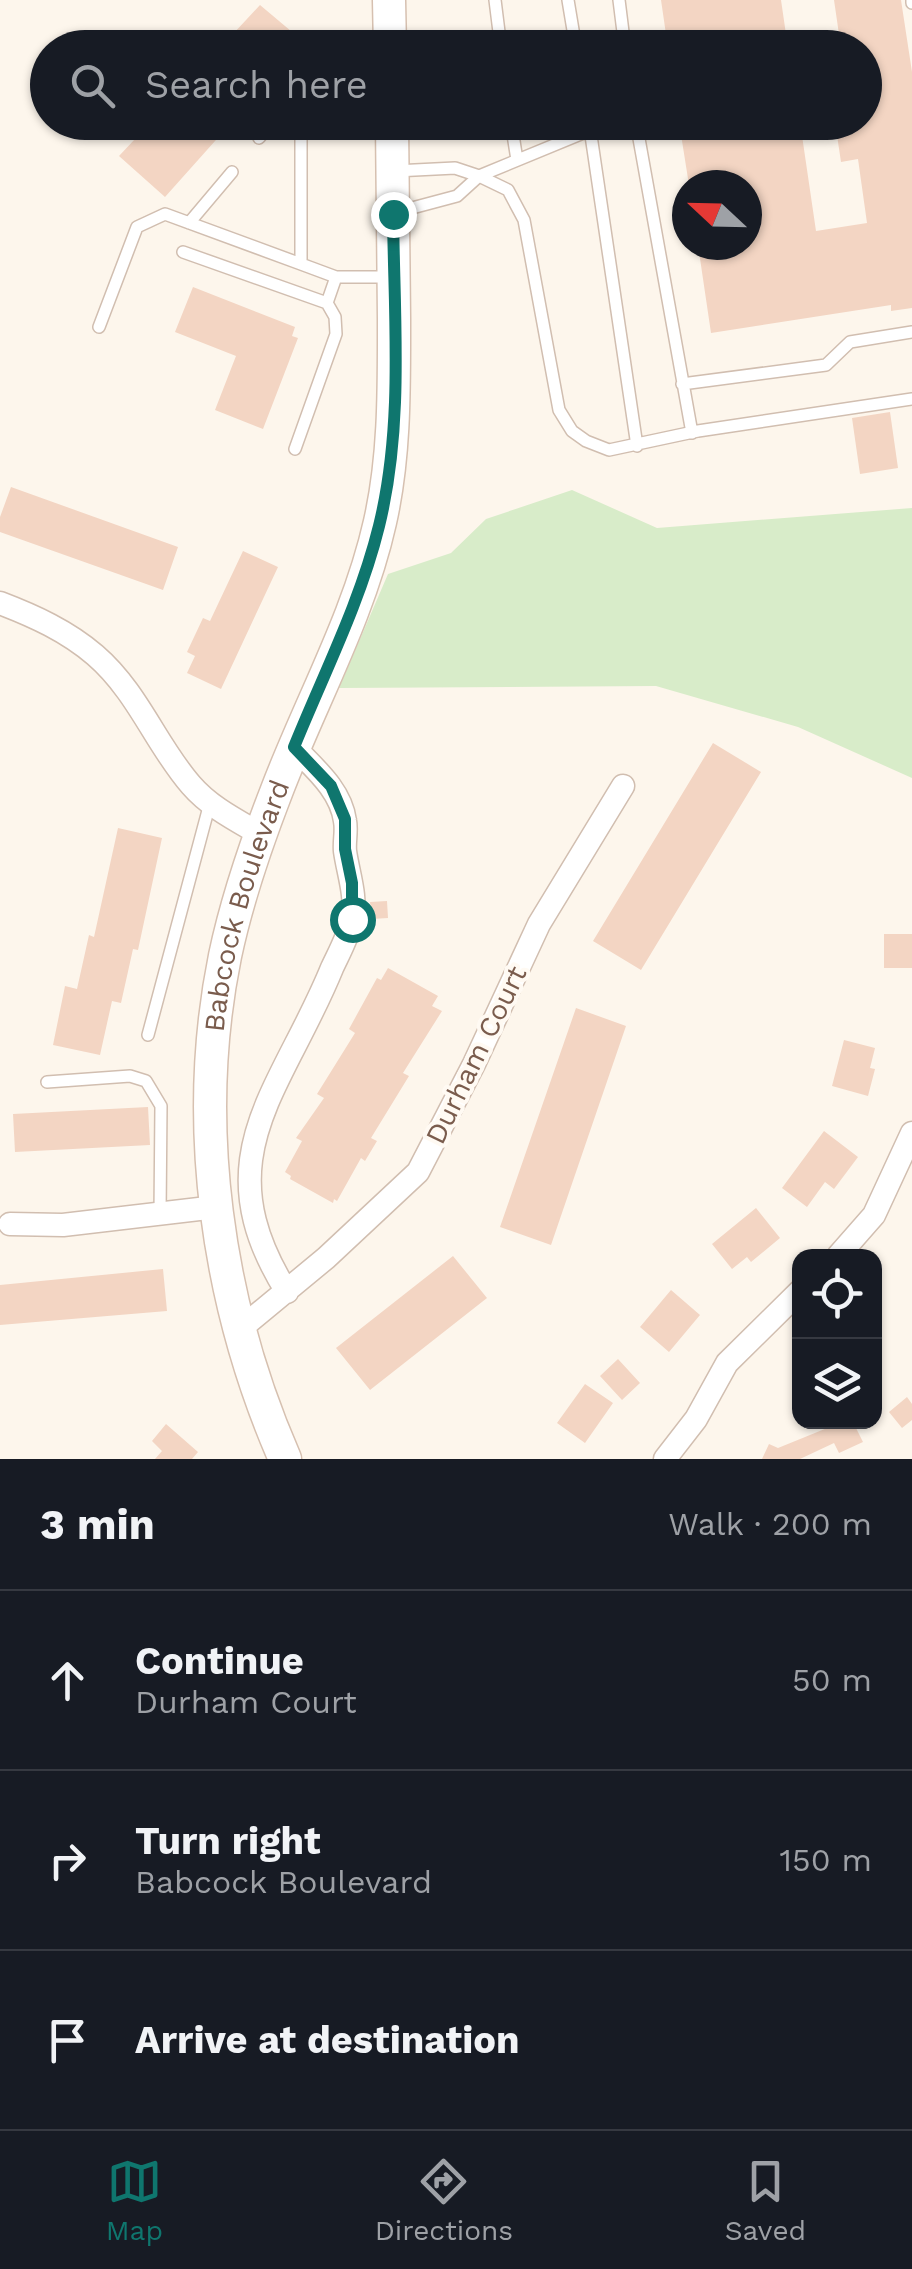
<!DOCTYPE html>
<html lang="en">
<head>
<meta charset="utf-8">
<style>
  :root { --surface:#171b24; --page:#20242c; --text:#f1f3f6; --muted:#9ea1a6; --line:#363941; --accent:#0f766e }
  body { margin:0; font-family:"Work Sans",sans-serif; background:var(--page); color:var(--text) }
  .controls { position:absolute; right:30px; bottom:30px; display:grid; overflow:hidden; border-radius:20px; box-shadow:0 2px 8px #0004 }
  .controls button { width:90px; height:90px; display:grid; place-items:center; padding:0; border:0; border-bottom:2px solid var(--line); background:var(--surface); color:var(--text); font:50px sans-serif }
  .compass { position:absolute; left:672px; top:170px; width:90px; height:90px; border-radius:50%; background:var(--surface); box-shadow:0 2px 8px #0004; rotate:292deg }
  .stop { position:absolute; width:30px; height:30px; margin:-22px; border:8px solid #0f766e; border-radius:50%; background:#fff }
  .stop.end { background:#0f766e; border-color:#fff; box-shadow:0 2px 10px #0008 }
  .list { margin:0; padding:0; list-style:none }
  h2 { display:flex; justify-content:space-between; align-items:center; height:130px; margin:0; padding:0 40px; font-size:42px }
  h2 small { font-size:32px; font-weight:400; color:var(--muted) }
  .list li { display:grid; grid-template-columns:65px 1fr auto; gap:30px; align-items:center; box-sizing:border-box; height:180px; padding:0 40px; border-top:2px solid var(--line) }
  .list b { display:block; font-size:38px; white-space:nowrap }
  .list p { margin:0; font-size:32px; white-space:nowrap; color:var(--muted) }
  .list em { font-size:32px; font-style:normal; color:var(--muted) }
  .icon { flex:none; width:55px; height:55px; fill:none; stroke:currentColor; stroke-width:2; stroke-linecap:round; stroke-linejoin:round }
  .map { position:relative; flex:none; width:912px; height:1459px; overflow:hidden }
  .search { position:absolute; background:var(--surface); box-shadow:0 2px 8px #0004; left:30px; right:30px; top:30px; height:110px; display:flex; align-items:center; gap:25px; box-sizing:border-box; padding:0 35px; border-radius:55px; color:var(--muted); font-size:38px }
  .sheet { height:670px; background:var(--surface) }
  nav { display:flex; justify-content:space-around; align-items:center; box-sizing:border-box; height:140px; border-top:2px solid var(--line); background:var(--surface); font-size:28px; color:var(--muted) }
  nav a { display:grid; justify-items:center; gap:5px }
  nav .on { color:var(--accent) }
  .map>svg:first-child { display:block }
</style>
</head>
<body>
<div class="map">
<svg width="912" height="1459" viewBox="0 0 912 1459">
  <rect width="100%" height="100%" fill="#fdf6ec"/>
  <path fill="#d8ecc9" d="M572,490L657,528L912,508V778L798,727L656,686L339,688L388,574L451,553L486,519Z"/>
  <path fill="#f3d5c3" d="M661,0H781L788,48H668Z
    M834,0H901L912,72V308L891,311V305L711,333L698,245H747V185H689L679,122H800L816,231L867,223L858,159L841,162L835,122H864V48H841Z
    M260,5L304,42L299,48H220Z
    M151,122H232L165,197L119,156Z
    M193,287L295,327L292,336L298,338L263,429L215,410L236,356L175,332Z
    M890,412L898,468L860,474L852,418Z
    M11,487L178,547L163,590L0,532V517Z
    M243,551L278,567L221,689L187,673L195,656L187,652L203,618L210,621Z
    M713,743L761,772L641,970L593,941Z
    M118,828L162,838L138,950L133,949L121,1003L112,1001L100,1055L53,1045L65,986L77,989L89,935L94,937Z
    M387,901L388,918L372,919L370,902Z
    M884,934H912V968H884Z
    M388,968L438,996L432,1006L442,1011L403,1073L409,1076L371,1138L377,1141L365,1161L361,1158L337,1201L334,1199L333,1203L290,1179L291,1176L285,1172L302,1141L296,1138L324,1098L317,1094L355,1033L349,1029L377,978L381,980Z
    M576,1008L626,1026L551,1245L500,1227Z
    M844,1040L875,1048L870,1068L875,1069L868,1096L832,1086Z
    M148,1107L150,1145L15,1152L13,1114Z
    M824,1131L858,1157L834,1189L825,1182L807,1207L782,1188Z
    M756,1208L780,1238L751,1262L747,1257L732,1269L712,1244Z
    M453,1256L487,1298L370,1390L336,1348Z
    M163,1269L167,1311L0,1325V1285Z
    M671,1290L700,1315L669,1352L640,1327Z
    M618,1359L640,1383L622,1400L600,1376Z
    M585,1384L613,1403L585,1443L557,1423Z
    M907,1397L912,1404V1420L902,1428L889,1412Z
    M842,1422H853L863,1442L839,1453L834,1443L800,1459H762L769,1444L778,1448Z
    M166,1424L198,1452L192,1459H155L162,1451L152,1441Z"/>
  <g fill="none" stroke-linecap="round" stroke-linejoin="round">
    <defs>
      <path id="lane" d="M495,0L501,48
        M568,0L576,48
        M619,0L625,48
        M912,0V3
        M301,122V264L336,277H388
        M511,122L517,160
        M589,122L637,446
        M636,122L692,433
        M259,138L273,122
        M395,171L455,168L479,176L457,196L397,212
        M479,176L508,190L524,220L559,410L572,431L586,441L609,450L698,431L912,399
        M479,176L610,122
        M189,223L232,172
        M183,252L327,303
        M99,327L137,227L165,214L301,264
        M682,384L826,365L850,342L912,332
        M295,449L336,334L335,317L327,303L336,277
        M148,1035L210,803
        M47,1082L130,1076L146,1081L161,1106L160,1214"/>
      <path id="street" d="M0,603C34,616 67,631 95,655C138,692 156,745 191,785C210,807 236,820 260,834
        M10,1224L63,1225L216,1207
        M838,1256L874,1215L912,1133
        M287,1292C202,1157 282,1091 332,968C339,953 349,935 352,919C357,896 348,873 345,851C344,841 347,831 345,821C341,790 314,768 294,747
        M240,1329L326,1258L418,1172L474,1064L539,924L623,786
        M665,1459L696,1419L727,1363L800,1291"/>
      <g id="secondary">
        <path d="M389,0L390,48"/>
        <path id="s1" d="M285,1459C217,1304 191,1123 225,956C237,899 256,844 277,790C311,701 359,616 380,522C395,456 394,387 394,319C393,254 393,188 392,122"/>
      </g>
    </defs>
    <use href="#lane" stroke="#d1beb0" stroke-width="14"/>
    <use href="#street" stroke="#d1beb0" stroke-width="25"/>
    <use href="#secondary" stroke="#d6c0b0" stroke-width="35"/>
    <use href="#lane" stroke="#fff" stroke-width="11"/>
    <use href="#street" stroke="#fff" stroke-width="22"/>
    <use href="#secondary" stroke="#fff" stroke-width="32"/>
  </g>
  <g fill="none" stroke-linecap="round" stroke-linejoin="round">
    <path stroke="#0f766e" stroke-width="12" d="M352,919V883L345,849V819L331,786L294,747C324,673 360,603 379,526C404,425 394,316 393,214"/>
  </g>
  <g text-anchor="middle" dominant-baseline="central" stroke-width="8" stroke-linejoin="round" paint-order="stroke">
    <g font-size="28" fill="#7a5c4d" stroke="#fffaf3">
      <text stroke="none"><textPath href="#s1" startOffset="568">Babcock Boulevard</textPath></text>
      <text transform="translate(476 1055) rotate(-64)">Durham Court</text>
    </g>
  </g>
</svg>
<div class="controls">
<button><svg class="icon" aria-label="locate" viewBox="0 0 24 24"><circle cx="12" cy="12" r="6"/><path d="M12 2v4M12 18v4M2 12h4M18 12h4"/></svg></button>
<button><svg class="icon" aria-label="layers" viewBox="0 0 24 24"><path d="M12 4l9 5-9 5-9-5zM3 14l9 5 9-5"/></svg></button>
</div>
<svg class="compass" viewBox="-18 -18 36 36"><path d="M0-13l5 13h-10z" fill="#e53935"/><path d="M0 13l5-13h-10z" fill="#9ea1a6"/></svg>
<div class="stop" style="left:352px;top:919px"></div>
<div class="stop end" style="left:393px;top:214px"></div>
<div class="search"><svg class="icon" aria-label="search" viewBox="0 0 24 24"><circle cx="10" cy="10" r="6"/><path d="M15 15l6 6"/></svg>Search here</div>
</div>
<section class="sheet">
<h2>3 min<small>Walk · 200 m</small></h2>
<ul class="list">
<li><svg class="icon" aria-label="ahead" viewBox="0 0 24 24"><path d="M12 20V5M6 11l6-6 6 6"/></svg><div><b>Continue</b><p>Durham Court</p></div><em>50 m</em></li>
<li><svg class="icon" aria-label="right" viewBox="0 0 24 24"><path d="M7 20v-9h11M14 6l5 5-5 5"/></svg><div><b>Turn right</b><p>Babcock Boulevard</p></div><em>150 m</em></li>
<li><svg class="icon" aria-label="arrive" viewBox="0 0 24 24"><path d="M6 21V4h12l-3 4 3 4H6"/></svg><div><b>Arrive at destination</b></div></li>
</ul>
</section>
<nav>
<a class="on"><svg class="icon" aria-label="map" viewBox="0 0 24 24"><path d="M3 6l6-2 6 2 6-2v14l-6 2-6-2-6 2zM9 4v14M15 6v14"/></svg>Map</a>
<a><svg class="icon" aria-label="directions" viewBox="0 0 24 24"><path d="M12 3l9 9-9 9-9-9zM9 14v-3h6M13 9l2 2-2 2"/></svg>Directions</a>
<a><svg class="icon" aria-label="saved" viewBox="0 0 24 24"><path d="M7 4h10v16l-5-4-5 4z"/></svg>Saved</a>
</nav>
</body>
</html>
